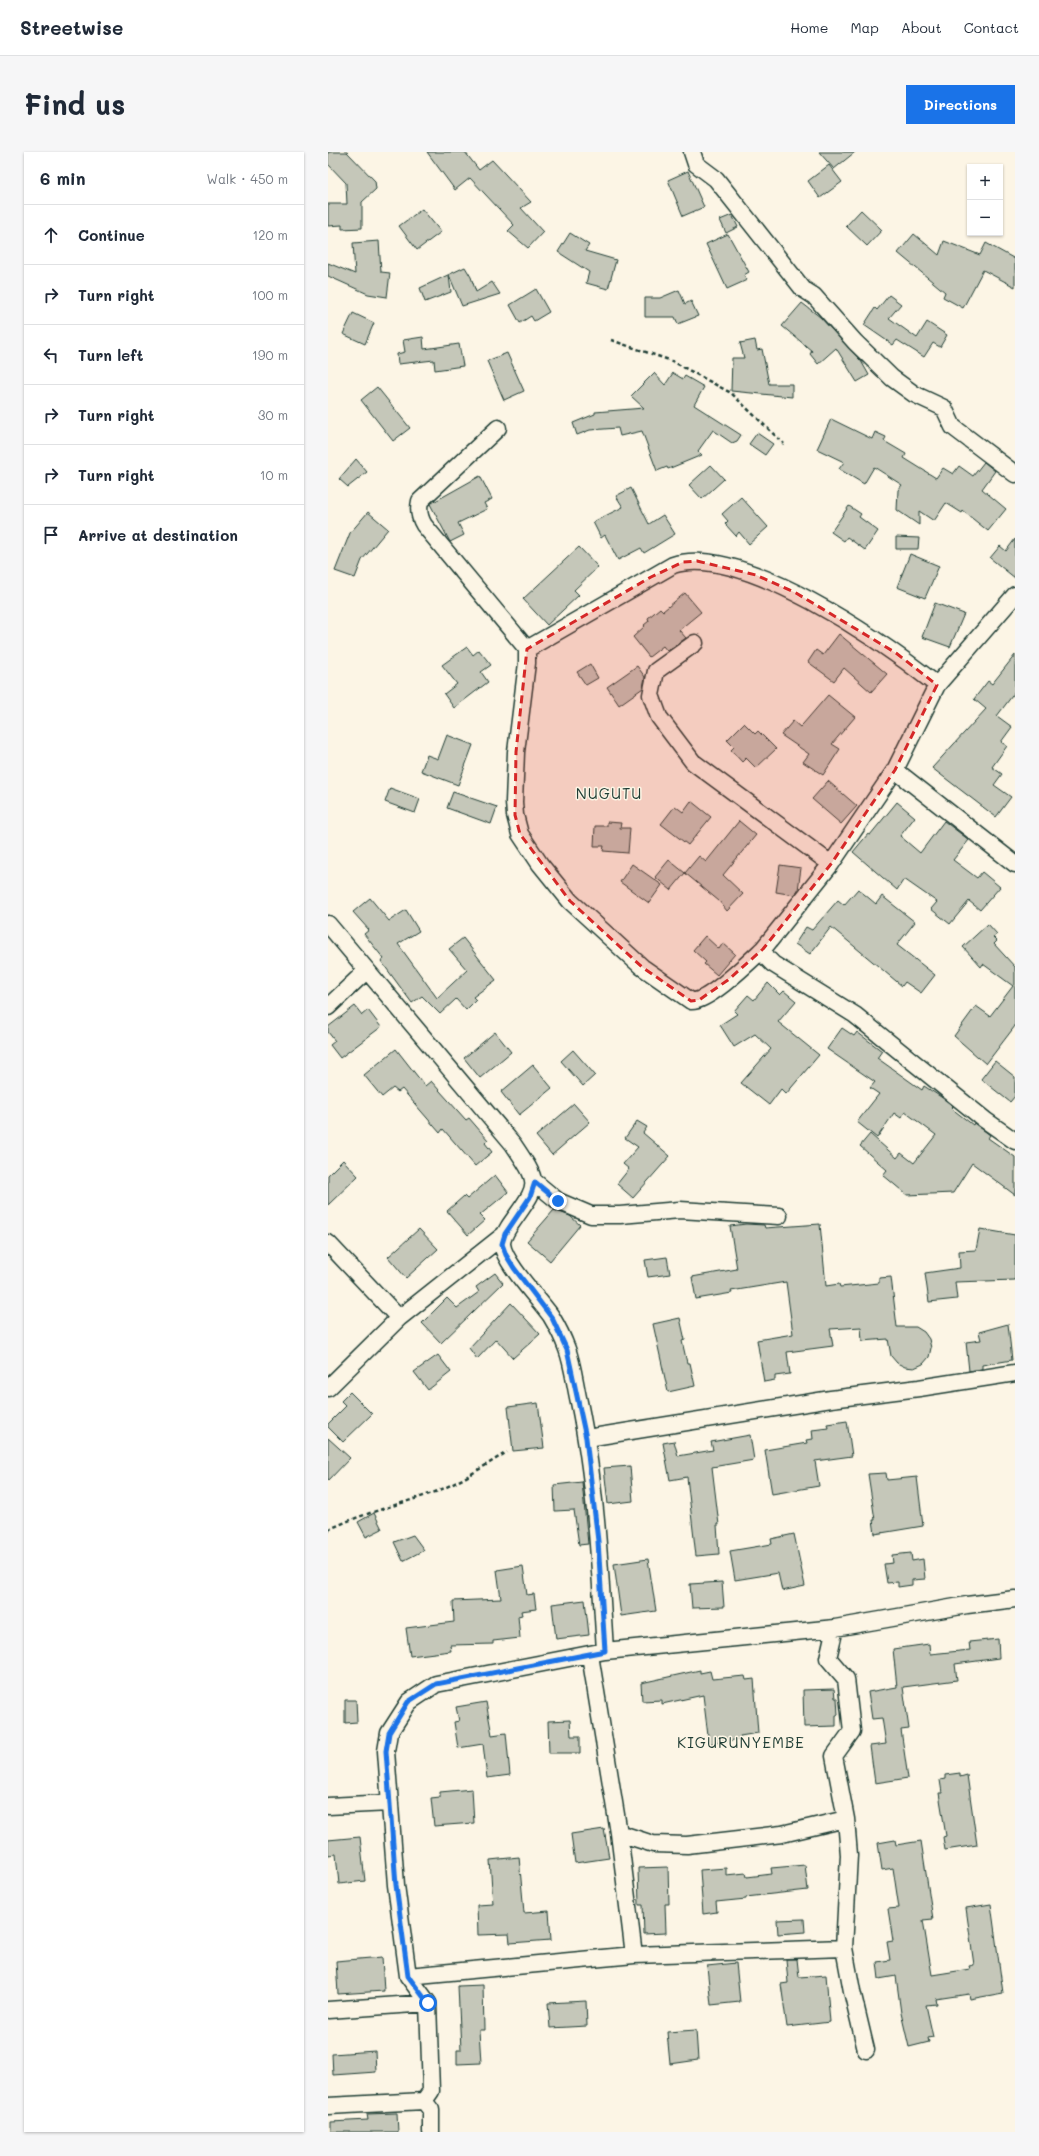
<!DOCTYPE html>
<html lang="en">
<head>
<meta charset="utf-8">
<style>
  :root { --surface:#fff; --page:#f6f6f7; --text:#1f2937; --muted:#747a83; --line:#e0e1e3; --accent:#1a73e8 }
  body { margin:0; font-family:Mali,sans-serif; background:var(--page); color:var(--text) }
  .controls { position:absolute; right:12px; top:12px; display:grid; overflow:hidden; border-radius:0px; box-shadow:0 1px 3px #0004 }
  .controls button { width:36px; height:36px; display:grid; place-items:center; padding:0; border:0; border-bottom:1px solid var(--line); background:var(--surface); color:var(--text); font:20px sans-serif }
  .stop { position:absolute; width:12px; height:12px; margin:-9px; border:3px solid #1a73e8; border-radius:50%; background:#fff }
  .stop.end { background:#1a73e8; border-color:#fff; box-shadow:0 1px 4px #0008 }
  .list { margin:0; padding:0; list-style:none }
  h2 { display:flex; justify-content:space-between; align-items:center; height:52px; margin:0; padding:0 16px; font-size:17px }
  h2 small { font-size:13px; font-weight:400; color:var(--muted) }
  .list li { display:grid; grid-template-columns:26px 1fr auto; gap:12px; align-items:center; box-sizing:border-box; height:60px; padding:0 16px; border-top:1px solid var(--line) }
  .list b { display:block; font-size:15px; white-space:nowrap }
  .list em { font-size:13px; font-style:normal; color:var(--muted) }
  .icon { flex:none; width:22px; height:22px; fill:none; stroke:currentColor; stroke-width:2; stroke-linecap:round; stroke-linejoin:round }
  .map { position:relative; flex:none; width:687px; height:1980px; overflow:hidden; border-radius:0px }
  header { display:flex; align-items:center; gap:24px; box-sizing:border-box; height:56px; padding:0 20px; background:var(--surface); border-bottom:1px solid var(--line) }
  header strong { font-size:19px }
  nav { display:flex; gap:22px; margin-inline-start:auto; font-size:14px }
  .intro { display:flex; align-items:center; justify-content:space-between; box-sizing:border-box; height:96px; padding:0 24px }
  h1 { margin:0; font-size:28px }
  .button { padding:10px 18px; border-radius:0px; background:var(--accent); color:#fff; font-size:14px; font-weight:700 }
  main { display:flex; gap:24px; padding:0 24px }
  aside { flex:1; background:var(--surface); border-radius:0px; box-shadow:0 1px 3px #0004 }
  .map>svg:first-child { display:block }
</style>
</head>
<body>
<header>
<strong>Streetwise</strong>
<nav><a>Home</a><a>Map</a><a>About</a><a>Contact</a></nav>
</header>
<div class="intro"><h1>Find us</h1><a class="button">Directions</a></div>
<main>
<aside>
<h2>6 min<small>Walk · 450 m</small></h2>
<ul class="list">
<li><svg class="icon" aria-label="ahead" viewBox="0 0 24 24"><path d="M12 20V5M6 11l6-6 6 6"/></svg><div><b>Continue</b></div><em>120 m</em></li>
<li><svg class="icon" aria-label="right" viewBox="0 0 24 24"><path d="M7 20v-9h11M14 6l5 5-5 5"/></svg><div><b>Turn right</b></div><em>100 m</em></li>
<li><svg class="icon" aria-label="left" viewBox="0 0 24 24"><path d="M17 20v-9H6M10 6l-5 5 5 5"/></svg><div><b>Turn left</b></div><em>190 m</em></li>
<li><svg class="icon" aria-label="right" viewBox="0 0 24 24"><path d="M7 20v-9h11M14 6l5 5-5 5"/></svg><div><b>Turn right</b></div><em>30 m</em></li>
<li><svg class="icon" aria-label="right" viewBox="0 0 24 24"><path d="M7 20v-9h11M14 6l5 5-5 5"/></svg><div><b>Turn right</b></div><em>10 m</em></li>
<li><svg class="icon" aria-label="arrive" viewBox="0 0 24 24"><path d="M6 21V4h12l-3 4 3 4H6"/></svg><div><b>Arrive at destination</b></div></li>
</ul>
</aside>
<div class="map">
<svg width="687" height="1980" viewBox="0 0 687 1980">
  <rect width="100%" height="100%" fill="#fcf5e5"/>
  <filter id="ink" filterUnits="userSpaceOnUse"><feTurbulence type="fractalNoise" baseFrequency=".025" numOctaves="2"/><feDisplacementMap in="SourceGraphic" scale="8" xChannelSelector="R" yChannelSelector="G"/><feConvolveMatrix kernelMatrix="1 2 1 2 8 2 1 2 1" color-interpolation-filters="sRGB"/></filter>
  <g filter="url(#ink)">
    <path fill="#c5c7b9" stroke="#1f3d34" d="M0,0H19L47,29L48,37L34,50V76L14,77V73L0,74V52H19L18,31L0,12Z
      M99,0H137L151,18L164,8L203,50L193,56L215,80L200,96L180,79L186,73L142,26L127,38Z
      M491,0H527L506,17Z
      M501,13L514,30L492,46L480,29Z
      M360,19L376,55L355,64L340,28Z
      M94,57L113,80L89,98L71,74Z
      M533,58L554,78L539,94L518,74Z
      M404,63L410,75L398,81L392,68Z
      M242,81L261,93L257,99L288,108L280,137L258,131L261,120L230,100Z
      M400,82L421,120L416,123L419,128L399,137L378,92Z
      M586,82L611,103L616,89L652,103L658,91L687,107V135L655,118L635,156L615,145L617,140L570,101Z
      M51,89L53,120L62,121L59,145L40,142L0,124V111L27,122L25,91Z
      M137,115L143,125L148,140L164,130L172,142L134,154L121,123L123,140L97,150L92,136Z
      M208,137L221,160L206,169L203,164L192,171L182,153Z
      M351,138L357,152L363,149L370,164L350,172L347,165H317V146H332Z
      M561,143L573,152L561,166L589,186L599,170L619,183L612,195L605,191L596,205L569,188L565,193L536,173L547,156L549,158Z
      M474,151L492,165L533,209L541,223L529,230L508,196L490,212L482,202L484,199L454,174Z
      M25,161L46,171L37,192L15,182Z
      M95,185L96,197L131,192L135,214L107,218L106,208L70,212L69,202L77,200L75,188Z
      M427,188L429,198L434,197L441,232H464V245L403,239L404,206H416L412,191Z
      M179,201L196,239L176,248L159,209Z
      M326,221L337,233L345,221L355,227L357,224L376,235L366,253L413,283L409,289L404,291L385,278L370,299L374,303L340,317L339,315L329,319L314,279L292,284L290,276L262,278L249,283L245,271L267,262V260L316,256L303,244Z
      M49,235L82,276L65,289L33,248Z
      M503,267L544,287L547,280L558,285L556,289L578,302L576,306L608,326L615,316L625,322L631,314L645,324L656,310L667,319L654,337L678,357L660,379L635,359L634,361L618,351L606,369L591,359V373L569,358L570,338L574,333L546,315L536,332L511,317L516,310L489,297Z
      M429,281L445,292L437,303L421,292Z
      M28,307L39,320L20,335L11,327Z
      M383,313L396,327L374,347L361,333Z
      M152,324L164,347L156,351L159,357L130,371L136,383L122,390L102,352Z
      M303,336L321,372L335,363L347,382L316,401L313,396L290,408L277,383L273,386L265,370L295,355L288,344Z
      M413,345L440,375L421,392L411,380L408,384L397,372L400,369L394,362Z
      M521,354L533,362L531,365L550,379L537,398L519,385L516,389L503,380Z
      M40,360L60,377L34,408L27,426L7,419L22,381Z
      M568,385L591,386L590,397H568Z
      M687,387V426L662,406L672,394L678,399Z
      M251,395L270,415L246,438L251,443L219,473L195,447Z
      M582,402L611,414L597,446L569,435Z
      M357,441L373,460L351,478L358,486L339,499L335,494L321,505L305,485L317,474L316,473L321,469L320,466L332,456L335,459Z
      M607,451L636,462L622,495L594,485Z
      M511,482L559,522L543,540L516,516L506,529L480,510L488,498L495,503Z
      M139,495L145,503L151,498L163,513L153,520L160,530L126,556L116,542L129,532L114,513Z
      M687,503V540L669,564L684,575L673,590L679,594L664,615L674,622L666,633L683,645L668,665L604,616L658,557L646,547L660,529L664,532Z
      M262,512L270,526L258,533L249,520Z
      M309,514L317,525L315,536L291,553L279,535Z
      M500,543L527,565L504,592L512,597L495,623L475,610L481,602L453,583L465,569L472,575L475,572Z
      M416,571L427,582L430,579L448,597L428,616L418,606L414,610L403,598L406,595L399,588Z
      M119,583L145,593L130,633L93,619L99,603L110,607Z
      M500,629L529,654L513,672L484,647Z
      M62,636L92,647L87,661L57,650Z
      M125,640L169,655L163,672L119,656Z
      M363,649L383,665L360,693L333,672L347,654L355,660Z
      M569,650L587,665L572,684L592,701L616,669L641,688L625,708L649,726L654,720L672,735L652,758L641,749L622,772L603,757L609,750L576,727L569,738L525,700L540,682L542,683Z
      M411,669L428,683L395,723L415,742L399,759L391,749L357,721L371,704L378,710Z
      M279,670L293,671L292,676H302L300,701L275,699L276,694H266L267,674H279Z
      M341,708L357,721L343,738L327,725Z
      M304,712L334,733L321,751L292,730Z
      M452,713L473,716L470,738L466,743L448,740Z
      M530,737L548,752L554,744L587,770L569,793L607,823L593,841L577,830L574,834L503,775L482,802L467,792L478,775L484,778L510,748L516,753Z
      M42,746L61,769L78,758L91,779L70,792L109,846L139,818L121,797L135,786L168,828L145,845L148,848L138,858L128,847L112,862L94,844L84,851L53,809L56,807L36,782L41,778L25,760Z
      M660,772L669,782L665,785L669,789L666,792L687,815V874L658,912L626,884L648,854L662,864L685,834L655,812L653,815L635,795Z
      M377,784L391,797L395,791L407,802L389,823L376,812L378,810L365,798Z
      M440,831L452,843L456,839L468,849L450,870L491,903L458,942L453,937L441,953L413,931L443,897L427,882L406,895L392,873L409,862L406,859L420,843L426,848Z
      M27,854L34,863L40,858L53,875L12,906L2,893L7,889L0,880V875Z
      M514,876L526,884L529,880L554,899L549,906L594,938L596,934L613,945L625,954L623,956L645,973L646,971L662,983L660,986L687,1005V1043L644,1011L625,1041L579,1043L555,1023L559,1018L532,994L542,982L569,1006L573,1001L586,1011L608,983L577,960L573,966L566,961L549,986L529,970L551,942L542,936L547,930L499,897Z
      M167,880L183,900L152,926L136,906Z
      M68,897L97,934L103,929L138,968L141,966L160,988L157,991L164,1000L147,1014L115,977L112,981L74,937L70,940L65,936L54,945L36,923Z
      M245,898L267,923L255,934L233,909Z
      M667,909L687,925V944L682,950L653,927Z
      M205,913L224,936L191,963L173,940Z
      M246,952L262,970L224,1003L208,984Z
      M309,969L319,975L315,981L342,1004L305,1046L289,1032L301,1017L295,1012L310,995L297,986Z
      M15,1008L30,1024L0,1053V1023Z
      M167,1023L180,1040L152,1063L157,1068L140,1083L119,1059L136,1044L139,1047Z
      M226,1058L242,1064L252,1073L222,1109L199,1089Z
      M418,1072L436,1073L437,1076L492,1072L498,1134L511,1132L512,1135L551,1131V1126L563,1125L569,1175H588L596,1180L601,1187L603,1196L601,1205L595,1212L586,1216L577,1215L569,1211L563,1204L560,1187L534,1189L533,1175L502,1177L505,1194L459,1200L462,1222L447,1224V1228L436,1230L429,1188L465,1182L458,1130L403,1139L404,1141L368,1147L364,1125L409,1117L402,1074Z
      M91,1077L110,1097L78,1126L60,1105Z
      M652,1077L687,1083V1128L627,1130L629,1147L601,1150L597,1121L632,1116L631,1099L648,1098Z
      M339,1105L342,1122L320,1125L317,1108Z
      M167,1121L175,1131L113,1191L94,1171L119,1146L129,1156L151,1140L148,1135Z
      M183,1151L212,1182L185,1206L168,1187L149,1207L141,1196Z
      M352,1166L357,1188L354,1189L359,1211H362L367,1234L340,1240L325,1172Z
      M680,1172L684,1208L654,1213V1217L641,1219L638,1190L653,1188L651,1180Z
      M110,1203L123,1220L100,1238L86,1220Z
      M22,1240L44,1262L15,1290L0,1275V1272L18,1254L13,1249Z
      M210,1251L216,1296L185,1299L180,1255Z
      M519,1269L524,1304L487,1309L491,1334L444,1342L437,1298L479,1291L478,1288L485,1287L484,1278L500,1276L499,1272Z
      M422,1283L426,1308L384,1315L391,1373H389L391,1402L368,1404L359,1325L342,1328L335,1291L346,1289L350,1304L385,1298L383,1290Z
      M0,1286L22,1306L0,1329Z
      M302,1314L305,1349L280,1352L276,1316Z
      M558,1321L559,1328L589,1325L595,1374L547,1382L545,1368H547L540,1322Z
      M254,1330L260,1392L251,1393L246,1358L227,1359L226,1333Z
      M46,1361L54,1377L38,1385L30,1370Z
      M466,1382L477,1434L454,1439L450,1421L407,1428L402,1399L444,1392L443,1387Z
      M85,1383L96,1398L75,1409L66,1390Z
      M583,1401L584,1409L595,1407L597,1427L584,1428V1433L570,1435V1430L559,1431L556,1412L565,1411L564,1403Z
      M320,1407L328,1459L293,1464L286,1412Z
      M195,1414L199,1443L206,1442L208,1457L193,1459L194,1463L190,1464L192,1486L165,1489V1492L122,1493L123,1499L82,1504L78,1476L126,1470L125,1449L173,1447L169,1418Z
      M394,1430L396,1455L364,1456L362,1432Z
      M257,1448L261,1483L228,1487L224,1452Z
      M670,1487L671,1506L627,1512L629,1528L575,1535L581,1577L573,1578L580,1626L547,1631L542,1594L558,1592L554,1566L544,1567L540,1540L569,1535L565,1497L601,1492L602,1502L642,1498L641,1490Z
      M372,1518V1521L382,1519L384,1527L417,1524L418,1528L426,1527L430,1581L412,1584V1587L381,1592L375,1543L334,1552V1548L314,1549L313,1531Z
      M506,1537L507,1546H509L510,1563H508V1574L476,1575L475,1538Z
      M17,1548H28L29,1570L17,1571Z
      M158,1550L164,1583L178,1581L182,1623L159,1626L155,1592L130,1596L126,1570L131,1569L128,1555Z
      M242,1568L243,1584H252V1601H221L220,1569Z
      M632,1621V1625L639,1623L649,1693L617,1698L615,1685L618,1684L611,1641H614L612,1628L617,1627V1623Z
      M144,1637L146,1671L106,1674L103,1646L112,1645V1640Z
      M276,1677L281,1706L247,1711L243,1682Z
      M32,1685L37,1729L11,1732L8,1702L0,1703V1688Z
      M567,1688L568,1693L593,1689L605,1767L595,1768L604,1823L642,1817L641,1814L646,1813L638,1756L663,1752L675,1841L642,1847L641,1842L608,1847L609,1852L598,1853L605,1885L600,1886L601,1890L581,1895L573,1861L568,1824L551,1827L549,1810L562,1808L559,1790L565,1789L560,1757L571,1756L565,1716L554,1718L550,1691Z
      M191,1705L196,1761L221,1759L223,1788L182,1791L181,1782L150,1783L149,1753L165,1752L162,1708Z
      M477,1713L480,1738L418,1745V1747L388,1750L389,1760L375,1762L372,1718L398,1716V1723L418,1721L419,1725L444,1722L443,1716Z
      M340,1715L341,1752H337L338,1781L316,1782L315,1753H311L310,1716Z
      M476,1767L477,1780L450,1782L449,1768Z
      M54,1805L56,1839L10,1842L8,1809Z
      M458,1807H469L471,1825L498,1823L502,1870L459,1875L453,1832L460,1831Z
      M408,1811L412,1850L383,1853L379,1814Z
      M155,1833L156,1878H151L153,1911L129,1912V1898H133L130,1834Z
      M258,1849L259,1874L222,1876L220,1851Z
      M368,1878L370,1908L342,1912L339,1880Z
      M47,1899L48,1920L5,1923L4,1902Z
      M69,1961L70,1980H3V1970L40,1968L39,1962Z"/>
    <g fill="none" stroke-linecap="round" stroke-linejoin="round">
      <defs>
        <path id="minor" d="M364,0L368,12L388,27L475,137L486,144L527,190L564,226L586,242L616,256L625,275L687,322
          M170,276L92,349C90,358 91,365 96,373L199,497V511L188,600L186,650L187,663L192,682L212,712L242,749L314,815L363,849C379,851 422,809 435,797
          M687,443L609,533L567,618L503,712L435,797L439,806L445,812L527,863L657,968L687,989
          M367,491L328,519L323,543L331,565L365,610L503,712
          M199,497L345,413C414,391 556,491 609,533
          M567,618L687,712
          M0,772L185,992C214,1035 211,1031 182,1073C179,1078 174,1085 174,1092C176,1111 211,1147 223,1164C229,1174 235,1186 239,1197C245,1213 247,1233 251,1250C268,1332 272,1416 277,1499
          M0,855L39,818
          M207,1030L230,1049L263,1063H292L352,1058L451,1064
          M0,1091L71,1166
          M0,1236L71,1166L177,1082
          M259,1286L503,1247L591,1236L687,1221
          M507,1476L500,1506L518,1527L524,1579L506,1604L518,1667L521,1703L516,1796L524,1839L538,1898
          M262,1503L291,1681L306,1803
          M0,1654L62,1651
          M291,1681L325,1692L359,1693L454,1682L518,1667
          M80,1824L306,1803L516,1796
          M0,1858L100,1851
          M0,1954L96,1949
          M103,1980V1958L96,1949L103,1939L100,1851L80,1824L68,1733L58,1599L61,1581L81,1550L108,1532L277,1499L507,1476L639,1453L687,1447"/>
      </defs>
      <use href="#minor" stroke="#1f3d34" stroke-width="19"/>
      <path stroke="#1f3d34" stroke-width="2.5" stroke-dasharray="4 3" stroke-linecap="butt" d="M283,188L344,209L403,241L456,292
        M0,1378C34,1361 71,1353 107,1340C133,1330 156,1314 179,1300"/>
      <use href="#minor" stroke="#fcf5e5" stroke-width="16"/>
    </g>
  </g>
  <g fill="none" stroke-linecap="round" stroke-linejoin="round" filter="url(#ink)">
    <path stroke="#1a73e8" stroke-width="5" d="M100,1851L80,1824L68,1733L58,1599L61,1581L80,1550L108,1532L277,1499L270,1389L258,1286L239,1198L224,1166L186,1116L178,1103L174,1092L177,1082L202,1045L207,1030L230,1049"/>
  </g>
  <path fill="#d62828" fill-opacity="0.2" stroke="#d62828" stroke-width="3" stroke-dasharray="8 5" stroke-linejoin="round" d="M369,409L428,423L468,441L568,501L609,533L567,618L503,712L435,797L400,828L371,848L363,849L314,815L242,749L192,682L187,663L188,600L199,497L323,425L355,410Z"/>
  <g text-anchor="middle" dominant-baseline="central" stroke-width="3" stroke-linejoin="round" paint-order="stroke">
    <g font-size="15" letter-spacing="1" fill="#1f3d34" stroke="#fcf5e5">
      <text x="281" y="641">NUGUTU</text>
      <text x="413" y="1590">KIGURUNYEMBE</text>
    </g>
  </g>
</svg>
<div class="controls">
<button>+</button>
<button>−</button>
</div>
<div class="stop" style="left:100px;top:1851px"></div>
<div class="stop end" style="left:230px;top:1049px"></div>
</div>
</main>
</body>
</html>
